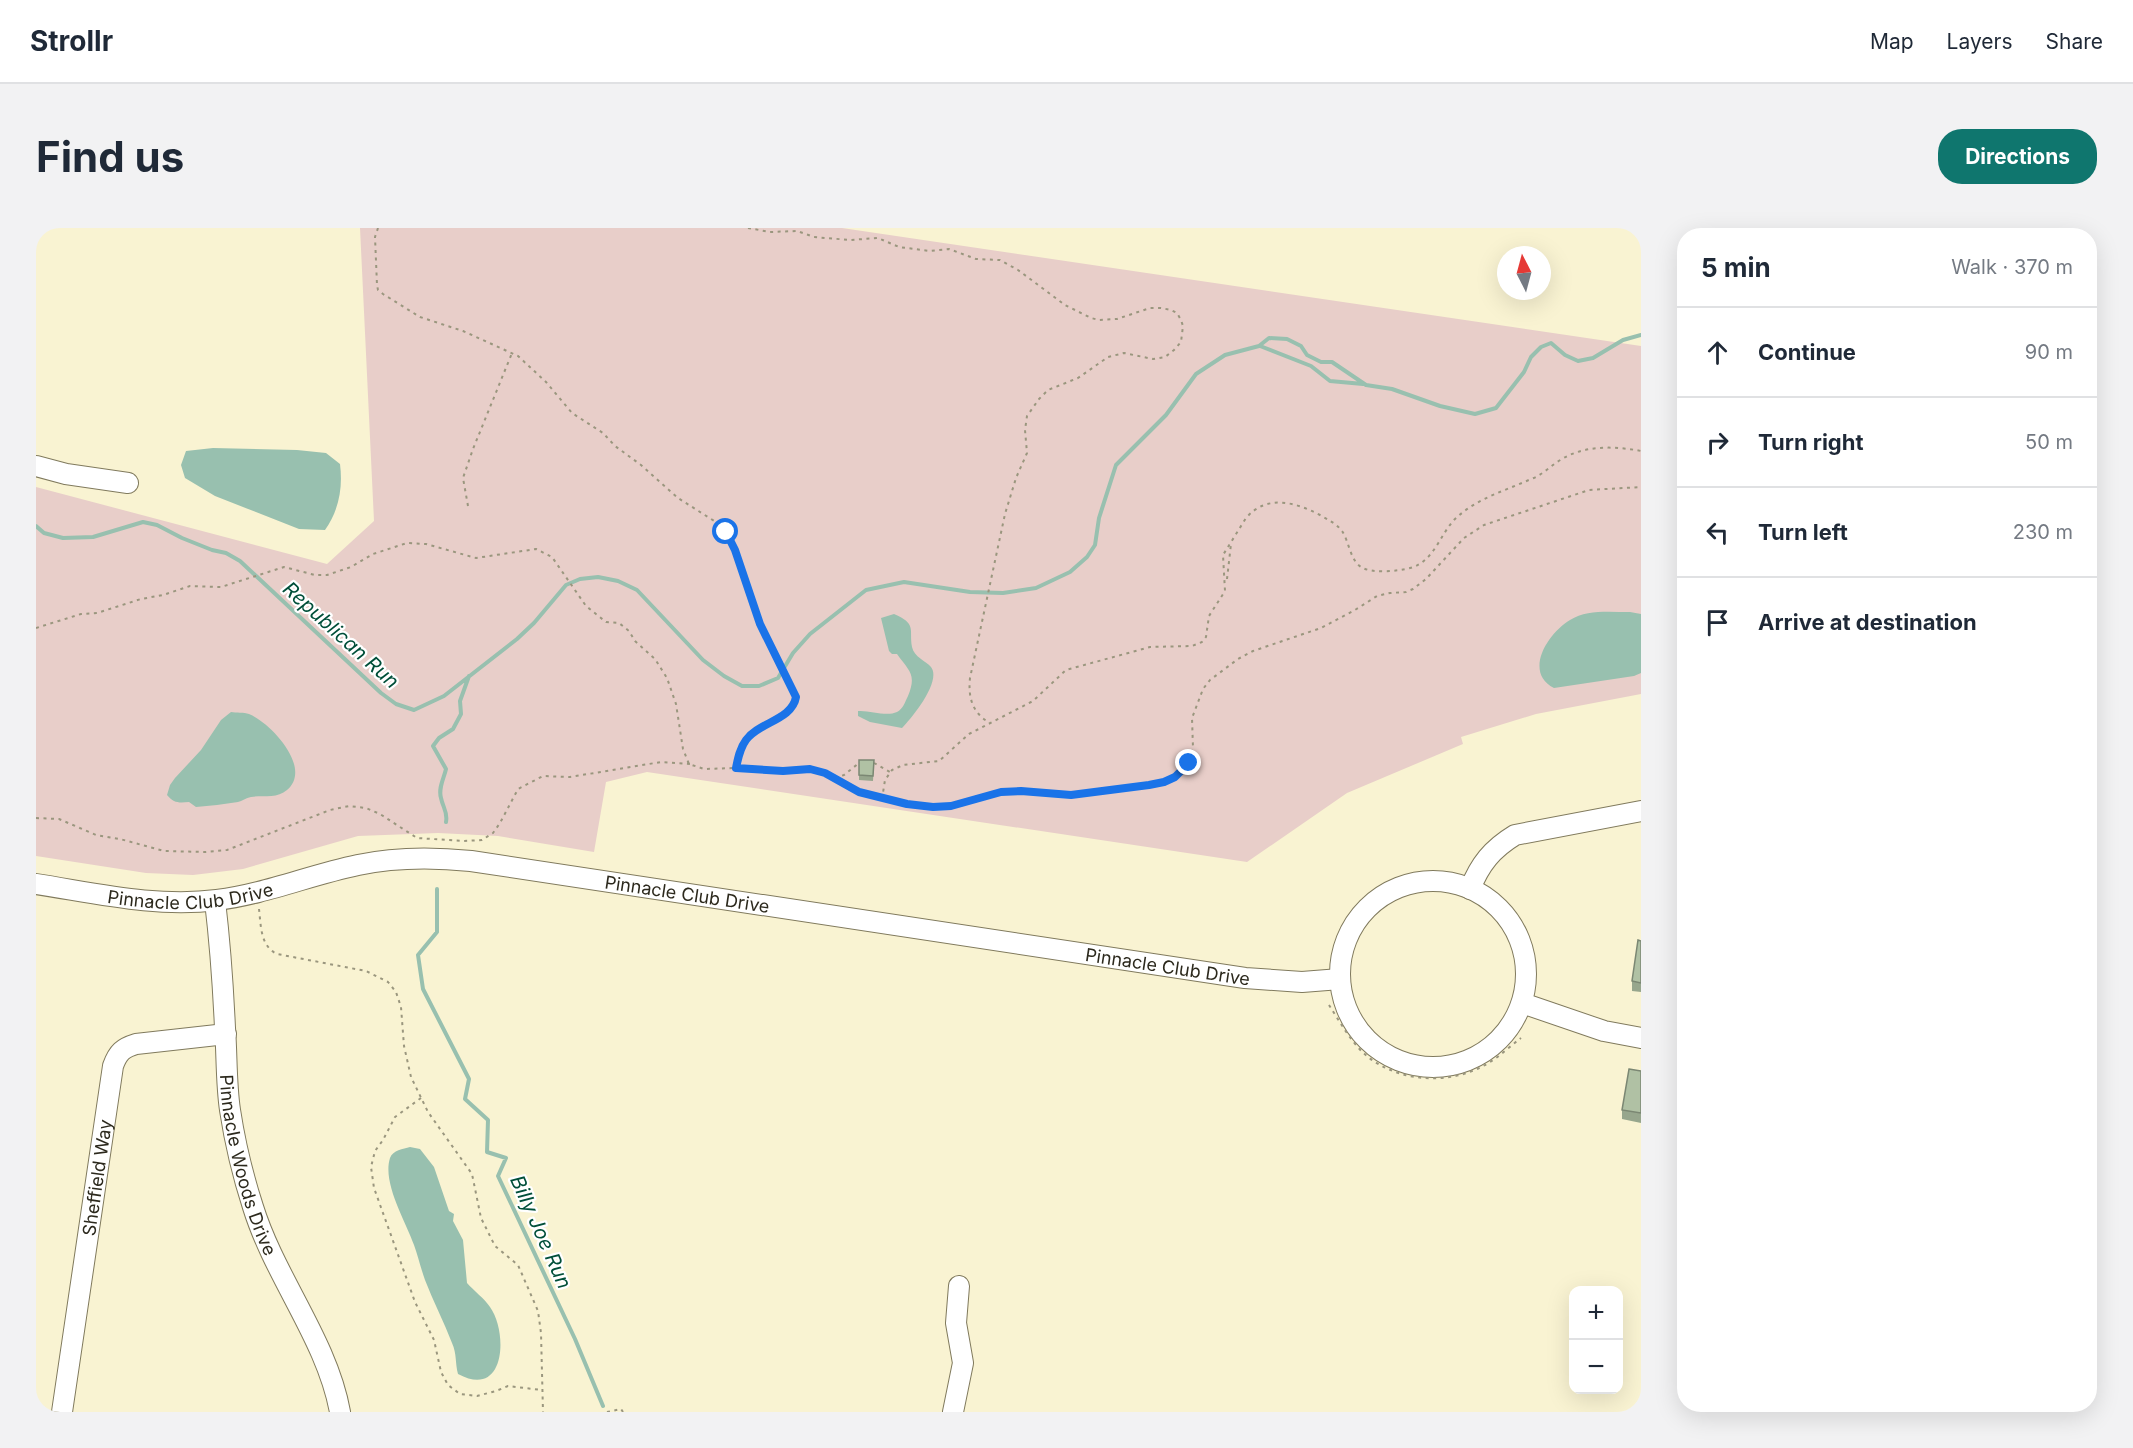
<!DOCTYPE html>
<html lang="en">
<head>
<meta charset="utf-8">
<style>
  :root { --surface:#fff; --page:#f2f2f3; --text:#1f2937; --muted:#747a83; --line:#e0e1e3; --accent:#0f766e }
  body { margin:0; font-family:Inter,sans-serif; background:var(--page); color:var(--text) }
  .controls { position:absolute; right:18px; bottom:18px; display:grid; overflow:hidden; border-radius:12px; box-shadow:0 6px 24px #0002 }
  .controls button { width:54px; height:54px; display:grid; place-items:center; padding:0; border:0; border-bottom:2px solid var(--line); background:var(--surface); color:var(--text); font:30px sans-serif }
  .compass { position:absolute; left:1461px; top:18px; width:54px; height:54px; border-radius:50%; background:var(--surface); box-shadow:0 6px 24px #0002; rotate:354deg }
  .stop { position:absolute; width:18px; height:18px; margin:-14px; border:4px solid #1a73e8; border-radius:50%; background:#fff }
  .stop.end { background:#1a73e8; border-color:#fff; box-shadow:0 2px 6px #0008 }
  .list { margin:0; padding:0; list-style:none }
  h2 { display:flex; justify-content:space-between; align-items:center; height:78px; margin:0; padding:0 24px; font-size:26px }
  h2 small { font-size:20px; font-weight:400; color:var(--muted) }
  .list li { display:grid; grid-template-columns:39px 1fr auto; gap:18px; align-items:center; box-sizing:border-box; height:90px; padding:0 24px; border-top:2px solid var(--line) }
  .list b { display:block; font-size:22px; white-space:nowrap }
  .list em { font-size:20px; font-style:normal; color:var(--muted) }
  .icon { flex:none; width:33px; height:33px; fill:none; stroke:currentColor; stroke-width:2; stroke-linecap:round; stroke-linejoin:round }
  .map { position:relative; flex:none; width:1605px; height:1184px; overflow:hidden; border-radius:24px }
  header { display:flex; align-items:center; gap:36px; box-sizing:border-box; height:84px; padding:0 30px; background:var(--surface); border-bottom:2px solid var(--line) }
  header strong { font-size:28px }
  nav { display:flex; gap:33px; margin-inline-start:auto; font-size:21px }
  .intro { display:flex; align-items:center; justify-content:space-between; box-sizing:border-box; height:144px; padding:0 36px }
  h1 { margin:0; font-size:42px }
  .button { padding:15px 27px; border-radius:24px; background:var(--accent); color:#fff; font-size:21px; font-weight:700 }
  main { display:flex; gap:36px; padding:0 36px }
  aside { flex:1; background:var(--surface); border-radius:24px; box-shadow:0 6px 24px #0002 }
  .map>svg:first-child { display:block }
</style>
</head>
<body>
<header>
<strong>Strollr</strong>
<nav><a>Map</a><a>Layers</a><a>Share</a></nav>
</header>
<div class="intro"><h1>Find us</h1><a class="button">Directions</a></div>
<main>
<div class="map">
<svg width="1605" height="1184" viewBox="0 0 1605 1184">
  <rect width="100%" height="100%" fill="#f9f3d2"/>
  <path fill="#e8cec9" d="M324,0H806L1605,118V466L1500,486L1425,509L1427,516L1311,565L1211,634L611,544L570,554L558,624L462,608L402,605L322,608L207,641L157,647L110,645L0,628V259L291,336L338,293Z"/>
  <path fill="#98c0af" d="M177,220L261,222L290,225L304,236C307,260 303,282 289,302L263,301L179,268L149,250L145,237L150,223Z
    M1594,384L1605,386V445L1598,448L1518,460C1487,444 1512,405 1534,392C1551,381 1574,384 1594,384Z
    M858,386C881,396 873,401 876,419C878,429 890,433 895,439C906,453 876,490 866,500L834,494L822,488V483C834,482 850,489 861,484C867,481 869,474 872,468C881,446 873,443 861,426H856L853,423L845,390Z
    M195,484C200,485 208,484 213,486C235,495 277,540 251,562C241,571 227,567 215,569C210,570 206,573 202,574C188,576 174,578 160,579L153,574C142,575 138,575 131,567L134,557L139,550L165,522L185,492Z
    M374,919L384,921L398,939L413,983L418,986L417,993L427,1012L431,1055C438,1063 448,1070 454,1079C472,1104 470,1172 422,1146C419,1135 421,1126 416,1115C408,1094 397,1073 389,1052C385,1041 382,1028 378,1017C370,994 346,955 354,930C357,922 367,921 374,919Z"/>
  <g fill="none" stroke-linecap="round" stroke-linejoin="round">
    <path stroke="#98c0af" stroke-width="4" d="M1224,118L1275,138L1294,153L1327,156
      M0,298L8,305L27,310L57,309L107,294L121,297L146,310L176,322L190,325L204,333L345,465L360,476L378,482L408,468L481,411L498,395L530,357L544,351L562,349L582,353L601,362L667,432L688,448L706,458H723L742,450L757,425L774,406L830,362L868,354L934,364L967,365L1000,360L1034,344L1051,329L1059,317L1063,290L1080,237L1130,187L1160,146L1189,127L1223,118L1233,110L1251,111L1265,118L1271,127L1285,134H1296L1330,157L1356,161L1404,178L1439,186L1460,180L1488,144L1495,129L1505,119L1515,115L1529,127L1542,133L1557,130L1587,112L1605,107
      M410,594C412,584 407,580 405,570C402,560 408,550 410,541L397,518L403,510L417,501L425,486L424,473L433,448
      M401,661V704L382,727L387,761L433,851L429,871L452,892L451,924L470,930L462,948L539,1111L567,1178"/>
    <defs>
      <g id="minor">
        <path d="M0,238L30,246L92,255"/>
        <circle cx="1397" cy="746" r="93"/>
        <path id="s1" d="M0,656C59,665 121,680 181,672C229,666 274,647 322,637C359,629 397,629 435,633L1209,750L1266,754L1304,751"/>
        <path d="M1434,661C1444,636 1456,621 1479,607L1605,583"/>
        <path id="s2" d="M179,673C184,715 187,757 189,800C191,827 190,855 194,882C199,915 207,948 217,979C239,1050 291,1112 304,1184"/>
        <path d="M1486,775L1568,803L1605,810"/>
        <path id="s3" d="M26,1184L77,838C82,824 87,820 100,816L190,806"/>
        <path d="M917,1184L927,1135L920,1095L923,1058"/>
      </g>
    </defs>
    <use href="#minor" stroke="#807a5d" stroke-width="22"/>
    <path stroke="#9a967e" stroke-width="2" stroke-dasharray="3 4.5" stroke-linecap="butt" d="M342,0L339,9L341,57L342,62L347,66L384,89L427,103L482,128L510,154L536,185L567,205L579,218L605,237L642,270L683,296L694,311L724,396L760,469C756,492 723,495 710,512C704,520 702,530 700,540
      M712,0L734,4L761,3L778,9L814,12L842,10L863,19L894,23L913,21L940,31L964,32L982,42L1029,77L1055,90L1063,92L1081,91L1114,80H1125L1135,82L1141,85L1145,92L1147,98L1145,114L1138,122L1129,129L1117,131L1088,125L1072,129L1042,150L1012,162L1003,171L991,188L989,202L991,225L980,250L969,286L934,450C932,469 936,485 954,495
      M432,278L427,250L437,221L476,125
      M1191,351L1195,316
      M0,400L45,386L61,385L105,371L127,367L154,358L185,359L248,339L279,347H291L315,339L337,326L371,315L390,316L440,330L500,321L516,329L550,378L570,394L583,395L593,403L599,413L619,431L631,450L640,476L647,521L653,536L668,541L700,540L747,543L774,541L789,545L823,564L883,579L915,578L965,564L985,563L1049,566L1128,554L1139,549L1153,535L1157,520L1156,490L1167,461L1174,452L1202,431L1217,423L1285,400L1319,382L1341,368L1354,365L1370,364L1377,361L1390,351L1428,310L1448,297L1553,262L1605,259
      M838,535L854,544
      M799,550L808,547L823,535
      M846,571L849,552L856,542L867,537L903,533L933,506L997,473L1030,442L1114,419L1156,418L1166,414L1170,409L1173,388L1189,363L1187,327L1210,290C1231,266 1259,274 1284,287C1292,292 1300,295 1306,303C1313,313 1314,332 1325,339C1336,346 1362,343 1374,340C1398,334 1404,306 1419,291C1441,270 1469,263 1495,251C1507,247 1515,237 1526,231C1549,217 1579,218 1605,223
      M0,590L23,591L60,607L84,611L128,623L169,624L191,622L294,582L313,578L330,580L344,586L381,610L427,613L446,612L457,605L464,595L482,561L507,548L534,549L625,534L654,536
      M223,681C225,697 224,718 241,726L330,743L352,754L360,764L365,779L368,818L375,849L392,884L436,946L445,990L459,1018L482,1037L502,1083L505,1105L507,1184
      M1293,777C1304,794 1316,816 1332,829C1364,854 1412,857 1447,838C1461,831 1473,819 1485,810
      M385,870L359,889L347,912L339,923L335,939L338,960L379,1074L398,1112L405,1144L412,1157L424,1166L441,1168L460,1163L472,1158L506,1162
      M571,1184L585,1181L587,1184"/>
    <use href="#minor" stroke="#fff" stroke-width="20"/>
  </g>
  <path fill="#97a68d" d="M823,532H838L837,553L823,552Z
    M1605,713V764L1596,763V753Z
    M1605,843V895L1586,891V882Z"/>
  <path fill="#b0c1a4" stroke="#7b8773" stroke-width="1.5" d="M823,532H838L837,548L823,547Z
    M1602,712L1605,713V755L1596,753Z
    M1593,841L1605,843V885L1586,882Z"/>
  <g fill="none" stroke-linecap="round" stroke-linejoin="round">
    <path stroke="#1a73e8" stroke-width="8" d="M690,304L699,322L724,396L760,469C756,492 723,494 710,512C704,520 702,530 700,540L747,543L774,541L789,545L823,564L871,576L897,579L915,578L965,564L985,563L1035,567L1113,557L1128,554L1139,549L1153,535"/>
  </g>
  <g text-anchor="middle" dominant-baseline="central" stroke-width="4.5" stroke-linejoin="round" paint-order="stroke">
    <g font-size="18" fill="#2c291d" stroke="#fff">
      <text stroke="none"><textPath href="#s1" startOffset="156">Pinnacle Club Drive</textPath></text>
      <text stroke="none"><textPath href="#s1" startOffset="660">Pinnacle Club Drive</textPath></text>
      <text stroke="none"><textPath href="#s1" startOffset="1146">Pinnacle Club Drive</textPath></text>
      <text stroke="none"><textPath href="#s2" startOffset="267">Pinnacle Woods Drive</textPath></text>
      <text stroke="none"><textPath href="#s3" startOffset="237">Sheffield Way</textPath></text>
    </g>
    <g font-size="20" font-style="italic" fill="#004f39" stroke="#fff">
      <text transform="translate(305 407) rotate(42)">Republican Run</text>
      <text transform="translate(505 1004) rotate(66)">Billy Joe Run</text>
    </g>
  </g>
</svg>
<div class="controls">
<button>+</button>
<button>−</button>
</div>
<svg class="compass" viewBox="-18 -18 36 36"><path d="M0-13l5 13h-10z" fill="#e53935"/><path d="M0 13l5-13h-10z" fill="#747a83"/></svg>
<div class="stop" style="left:690px;top:304px"></div>
<div class="stop end" style="left:1153px;top:535px"></div>
</div>
<aside>
<h2>5 min<small>Walk · 370 m</small></h2>
<ul class="list">
<li><svg class="icon" aria-label="ahead" viewBox="0 0 24 24"><path d="M12 20V5M6 11l6-6 6 6"/></svg><div><b>Continue</b></div><em>90 m</em></li>
<li><svg class="icon" aria-label="right" viewBox="0 0 24 24"><path d="M7 20v-9h11M14 6l5 5-5 5"/></svg><div><b>Turn right</b></div><em>50 m</em></li>
<li><svg class="icon" aria-label="left" viewBox="0 0 24 24"><path d="M17 20v-9H6M10 6l-5 5 5 5"/></svg><div><b>Turn left</b></div><em>230 m</em></li>
<li><svg class="icon" aria-label="arrive" viewBox="0 0 24 24"><path d="M6 21V4h12l-3 4 3 4H6"/></svg><div><b>Arrive at destination</b></div></li>
</ul>
</aside>
</main>
</body>
</html>
